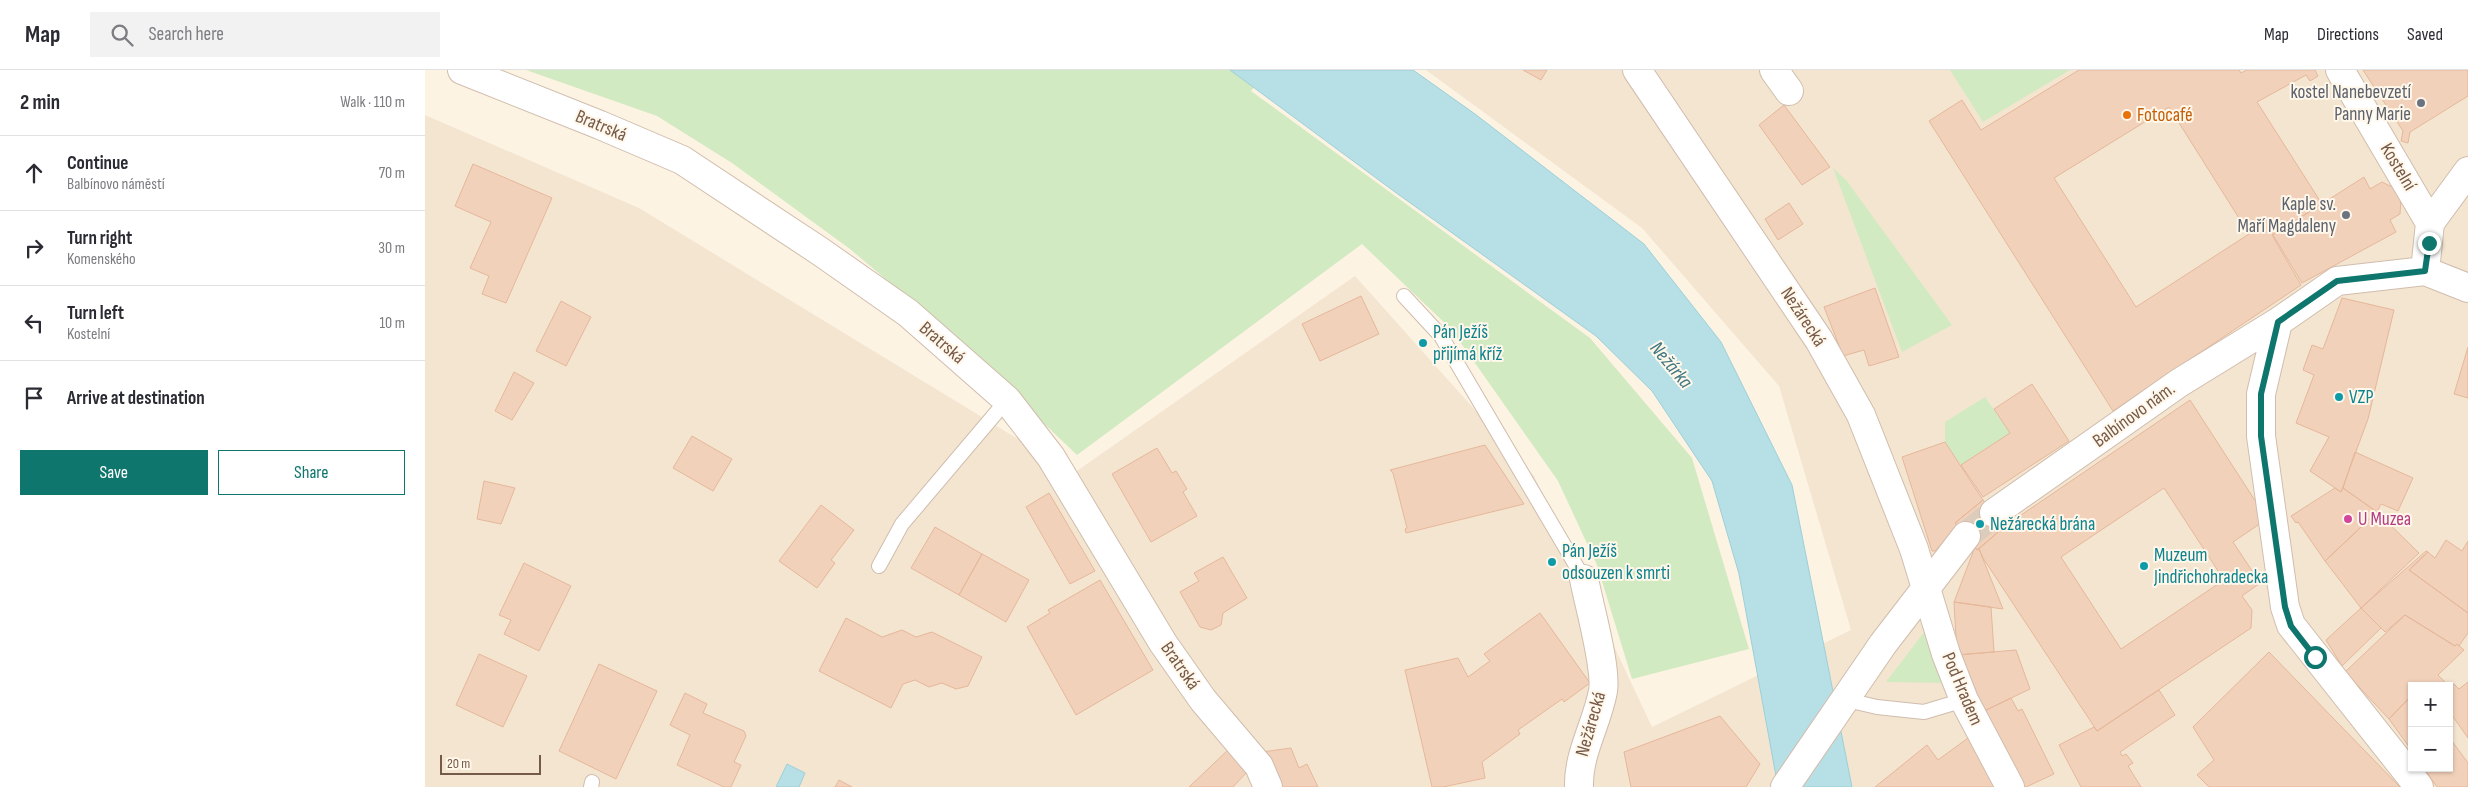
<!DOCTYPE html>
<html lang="en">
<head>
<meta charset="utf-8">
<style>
  :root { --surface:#fff; --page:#f2f2f3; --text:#2b2b33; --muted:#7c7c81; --line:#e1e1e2; --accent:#0f766e }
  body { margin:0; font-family:"Sofia Sans Condensed",sans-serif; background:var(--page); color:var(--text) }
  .controls { position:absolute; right:15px; bottom:15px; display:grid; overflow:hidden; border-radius:0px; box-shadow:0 1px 4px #0004 }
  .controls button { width:45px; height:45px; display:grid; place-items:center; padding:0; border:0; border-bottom:1px solid var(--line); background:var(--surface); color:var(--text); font:25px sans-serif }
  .scale { position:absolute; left:15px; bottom:12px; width:101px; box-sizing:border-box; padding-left:5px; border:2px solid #755949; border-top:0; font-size:14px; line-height:18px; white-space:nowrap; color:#755949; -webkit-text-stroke:4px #fff7ea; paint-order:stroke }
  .stop { position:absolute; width:15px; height:15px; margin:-11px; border:4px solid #0f766e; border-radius:50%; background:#fff }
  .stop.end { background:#0f766e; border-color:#fff; box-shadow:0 1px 5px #0008 }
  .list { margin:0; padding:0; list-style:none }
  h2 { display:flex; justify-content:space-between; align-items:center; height:65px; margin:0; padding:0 20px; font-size:21px }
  h2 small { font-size:16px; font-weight:400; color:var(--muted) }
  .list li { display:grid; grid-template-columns:32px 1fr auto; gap:15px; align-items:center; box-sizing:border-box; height:75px; padding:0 20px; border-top:1px solid var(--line) }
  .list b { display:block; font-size:19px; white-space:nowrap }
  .list p { margin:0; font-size:16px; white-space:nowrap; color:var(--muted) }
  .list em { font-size:16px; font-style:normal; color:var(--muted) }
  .actions { display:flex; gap:10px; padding:15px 20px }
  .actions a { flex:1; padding:11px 0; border:1px solid var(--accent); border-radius:0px; text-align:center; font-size:18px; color:var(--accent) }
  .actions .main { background:var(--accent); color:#fff }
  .icon { flex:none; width:28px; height:28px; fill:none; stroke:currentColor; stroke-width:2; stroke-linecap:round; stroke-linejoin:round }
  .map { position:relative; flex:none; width:2043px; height:717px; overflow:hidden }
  header { display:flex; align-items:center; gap:30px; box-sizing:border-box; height:70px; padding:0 25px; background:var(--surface); border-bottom:1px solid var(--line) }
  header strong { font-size:24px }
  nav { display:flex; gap:28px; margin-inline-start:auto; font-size:18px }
  .search { width:350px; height:45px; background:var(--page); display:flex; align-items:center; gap:12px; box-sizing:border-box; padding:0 18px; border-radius:0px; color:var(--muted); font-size:19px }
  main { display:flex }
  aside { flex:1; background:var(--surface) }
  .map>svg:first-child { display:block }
</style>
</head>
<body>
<header>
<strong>Map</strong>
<div class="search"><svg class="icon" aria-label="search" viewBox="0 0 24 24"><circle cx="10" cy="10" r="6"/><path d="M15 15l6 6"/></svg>Search here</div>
<nav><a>Map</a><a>Directions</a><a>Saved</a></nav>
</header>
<main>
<aside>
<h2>2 min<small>Walk · 110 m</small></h2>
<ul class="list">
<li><svg class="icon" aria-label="ahead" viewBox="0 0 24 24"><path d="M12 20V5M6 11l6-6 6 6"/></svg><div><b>Continue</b><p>Balbínovo náměstí</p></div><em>70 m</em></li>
<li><svg class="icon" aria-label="right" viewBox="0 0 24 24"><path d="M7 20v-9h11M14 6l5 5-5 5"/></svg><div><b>Turn right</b><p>Komenského</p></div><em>30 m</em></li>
<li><svg class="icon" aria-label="left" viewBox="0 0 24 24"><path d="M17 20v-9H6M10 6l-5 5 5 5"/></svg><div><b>Turn left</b><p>Kostelní</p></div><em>10 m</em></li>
<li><svg class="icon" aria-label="arrive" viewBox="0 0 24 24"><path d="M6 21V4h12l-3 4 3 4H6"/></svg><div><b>Arrive at destination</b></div></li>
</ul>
<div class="actions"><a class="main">Save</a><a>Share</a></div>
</aside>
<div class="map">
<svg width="2043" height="717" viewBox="0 0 2043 717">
  <rect width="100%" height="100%" fill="#fdf3e3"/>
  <path fill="#f4e5d1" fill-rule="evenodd" d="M1001,0H2043V717H0V45L214,138L649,403L930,206L1109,406L1227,657L1426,560L1354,316L1217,158ZM1987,616H2024V698H1987Z"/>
  <path fill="#d2eac1" d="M101,0H844L826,21L1165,268L1267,388L1324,579L1207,609L1172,495L1133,411L1026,259L937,174L652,385L520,259L425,179L307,93L232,46Z
    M1525,0H1645L1558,52Z
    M1408,98L1421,110L1527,255L1477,282Z
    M1560,327L1585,363L1536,395L1520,372V352Z
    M1503,557L1519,613L1461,612Z"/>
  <path fill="#b7dfe6" stroke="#9dcfd8" d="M805,0H988L1050,44L1219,174L1296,272L1367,415L1427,717H1353L1314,504L1287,411L1227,321L1171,266L970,122Z
    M362,694L380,703L374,717H351Z"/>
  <path fill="#f2d1ba" stroke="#e5b79a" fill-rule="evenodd" d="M1098,0H1122L1116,10Z
    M1654,0H1814L1816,3L1822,0H1890L1893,6L1885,11L1881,5L1832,32L1897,134L1847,165L1876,215L1688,341L1504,51L1537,30L1556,60ZM1744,37L1824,164L1711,237L1629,108Z
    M1938,0H2043V26L1985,62L1983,73L1976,71L1978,61Z
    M1359,35L1405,97L1377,115L1334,55Z
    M48,94L127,128L81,233L57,224L64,206L45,198L66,152L30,136Z
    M1939,107L1945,119L1957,112L1969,118L1976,129L1975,144L1965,150L1971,162L1877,213L1848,165Z
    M1364,133L1378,154L1353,170L1340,149Z
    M1450,218L1474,287L1444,296L1439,280L1418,286L1399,237Z
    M936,226L954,264L895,291L877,254Z
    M1917,228L1969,240L1943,349L1916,422L1885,401L1904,367L1871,353L1889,305L1878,300L1887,275L1898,279Z
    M136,231L166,247L141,296L111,281Z
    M2043,277V328L2029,324Z
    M89,302L109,313L87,350L70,341Z
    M1607,314L1644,371L1558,427L1536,395L1585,363L1569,339Z
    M1765,330L1842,449L1808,472L1835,513L1817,526L1827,540L1826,558L1672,661L1558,488L1554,479L1580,456ZM1739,418L1799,510L1696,579L1636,487Z
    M267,366L307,389L288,421L248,398Z
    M1520,372L1558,430L1530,453L1533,456L1510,481H1507L1477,387Z
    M1060,375L1099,434L981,463L980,459L982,458L968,403L965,400Z
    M732,378L747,403L751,401L762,419L758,422L772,446L726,472L687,404Z
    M1930,382L1988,408L1973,441L1956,434L1952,442L1918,418Z
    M59,411L90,418L76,454L52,449Z
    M1910,418L1916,422L1918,418L1952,442L1900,491L1873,452L1871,453L1866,446Z
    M624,423L670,501L645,514L601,437Z
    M1558,430L1580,456L1552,480L1530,453Z
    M396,435L429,460L406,490L410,493L392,518L354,491Z
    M1952,442L1994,483L1936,538L1900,491Z
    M510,457L557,484L534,525L486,498Z
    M2021,470L2037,481L2043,471V543L1984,500L2003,482L2010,488Z
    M1550,477L1552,480L1554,479L1578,539L1529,532Z
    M2001,481L2003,482L1984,500L2043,543V563L2034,576L2032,574L2030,576L1980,545L1960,562L1936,538Z
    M557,484L604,510L581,552L534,525Z
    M798,487L822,528L798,543L796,555L786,560L775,557L755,522L774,511L769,503Z
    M99,493L146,516L114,581L79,564L86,550L74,545Z
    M675,510L728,600L651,645L602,557L625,543L623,540Z
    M1529,532L1566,537L1569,582L1532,585Z
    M1936,538L1956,558L1917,596L1901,570Z
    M1115,543L1165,613L1139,632L1137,629L1093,660L1095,664L1057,692L1060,708L1018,717H1007L980,600L1033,588L1043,607L1065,591L1059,584Z
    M1980,545L2030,576L2032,574L2039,580L2013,605L2024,616H2002L1998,612L1995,616H1987V625L1964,649L1920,602Z
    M421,548L457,567L477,560L491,567L507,562L557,587L543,616L531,619L517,613L504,617L490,610L478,614L466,638L394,601Z
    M1591,580L1605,619L1557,642L1532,585Z
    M1844,582L1975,717H1784L1772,705L1789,690L1768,657Z
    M54,584L102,606L78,657L31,635Z
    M174,594L232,621L191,709L134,681Z
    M2043,612V668L2024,641V616L2029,614L2034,619Z
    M1734,620L1750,645L1695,682L1697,686L1701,684L1708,693L1703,696L1716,717H1656L1634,675L1669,657L1672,661Z
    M260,623L282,634L278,643L319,661L321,666L309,692L316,695L306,717H299L252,695L265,665L245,655Z
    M1987,625V681L1964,649Z
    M1586,628L1593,641L1597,639L1629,704L1601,717H1596L1557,642Z
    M1295,646L1335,694L1321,717H1206L1199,682Z
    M2024,667L2043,693V716L2041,717H2012L1999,698H2024Z
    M1543,668L1575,717H1450L1502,675L1513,690Z
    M866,678L874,698L882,694L893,717H844L830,683Z
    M803,680L821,703L808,717H764Z
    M414,710L427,717H410Z"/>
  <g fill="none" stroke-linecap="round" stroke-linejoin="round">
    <path stroke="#dbccbc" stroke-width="28" stroke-dasharray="28 14" stroke-linecap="butt" d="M1541,466L1569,443"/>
    <defs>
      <path id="service" d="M979,226L1016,266L1159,509
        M454,496L477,454L582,330
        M1422,630L1452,637L1499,642L1539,630
        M166,717L167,712"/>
      <path id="minor" d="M37,0L175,55L257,90L396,182L483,243L582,330L626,387L738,573L778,630L834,696L843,717
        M1212,0L1394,270L1436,345L1489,479L1521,584L1539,630L1585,717
        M1349,0L1364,21
        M1915,0L2005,153L2000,201
        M2005,153L2043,101
        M1853,252L1836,324V366L1860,537L1866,555L1994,717
        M1569,443L1754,313L1853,252L1912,211L2000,201L2043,218
        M1154,717C1153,683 1172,654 1178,621C1182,598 1164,535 1159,509
        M1360,717L1458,574L1541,466"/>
    </defs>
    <use href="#service" stroke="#d0bdad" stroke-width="16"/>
    <use href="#minor" stroke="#d0bdad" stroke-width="30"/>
    <use href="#service" stroke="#fff" stroke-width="14"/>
    <use href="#minor" stroke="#fff" stroke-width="28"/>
  </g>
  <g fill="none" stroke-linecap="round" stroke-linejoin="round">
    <path stroke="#0f766e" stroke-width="6" d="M1890,587L1866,556L1860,537L1836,366V324L1853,252L1912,211L2000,201L2004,173"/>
  </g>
  <g fill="#6b7280" stroke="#fff7ea" stroke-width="2">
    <circle cx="1996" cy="33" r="5"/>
    <circle cx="1921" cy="145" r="5"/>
  </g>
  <circle fill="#e8710a" stroke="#fff7ea" stroke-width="2" cx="1702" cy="45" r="5"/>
  <g fill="#0f9aa8" stroke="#fff7ea" stroke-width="2">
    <circle cx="998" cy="273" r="5"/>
    <circle cx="1914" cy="327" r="5"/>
    <circle cx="1555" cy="454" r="5"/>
    <circle cx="1127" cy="492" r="5"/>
    <circle cx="1719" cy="496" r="5"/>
  </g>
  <circle fill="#d1479c" stroke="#fff7ea" stroke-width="2" cx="1923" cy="449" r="5"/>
  <g text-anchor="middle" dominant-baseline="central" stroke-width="4" stroke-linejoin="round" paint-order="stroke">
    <g font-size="19" fill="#5b616d" stroke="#fff7ea" text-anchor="end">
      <text x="1986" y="22">kostel Nanebevzetí<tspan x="1986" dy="22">Panny Marie</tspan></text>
      <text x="1911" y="134">Kaple sv.<tspan x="1911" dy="22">Maří Magdaleny</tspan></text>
    </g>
    <g font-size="19" fill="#c56008" stroke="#fff7ea" text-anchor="start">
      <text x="1712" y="45">Fotocafé</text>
    </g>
    <g font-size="19" fill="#755949" stroke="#fff7ea">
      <text transform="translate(176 56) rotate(23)">Bratrská</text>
      <text transform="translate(1973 97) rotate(59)">Kostelní</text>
      <text transform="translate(1378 247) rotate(57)">Nežárecká</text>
      <text transform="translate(517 273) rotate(41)">Bratrská</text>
      <text transform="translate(1709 345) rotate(-36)">Balbínovo nám.</text>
      <text transform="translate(755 596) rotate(55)">Bratrská</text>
      <text transform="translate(1537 619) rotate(67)">Pod Hradem</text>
      <text transform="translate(1166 654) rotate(-74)">Nežárecká</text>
    </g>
    <g font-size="19" fill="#0d838f" stroke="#fff7ea" text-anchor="start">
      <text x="1008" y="262">Pán Ježíš<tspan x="1008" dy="22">přijímá kříž</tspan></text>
      <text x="1924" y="327">VZP</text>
      <text x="1565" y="454">Nežárecká brána</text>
      <text x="1137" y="481">Pán Ježíš<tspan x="1137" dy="22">odsouzen k smrti</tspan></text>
      <text x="1729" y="485">Muzeum<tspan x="1729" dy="22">Jindřichohradecka</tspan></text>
    </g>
    <g font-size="19" fill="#b23c85" stroke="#fff7ea" text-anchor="start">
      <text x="1933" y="449">U Muzea</text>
    </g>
    <g font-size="20" font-style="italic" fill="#3f7782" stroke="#fff7ea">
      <text transform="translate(1246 295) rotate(50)">Nežárka</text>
    </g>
  </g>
</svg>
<div class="controls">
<button>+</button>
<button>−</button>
</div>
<div class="scale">20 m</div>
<div class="stop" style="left:1890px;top:587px"></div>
<div class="stop end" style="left:2004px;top:173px"></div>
</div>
</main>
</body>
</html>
